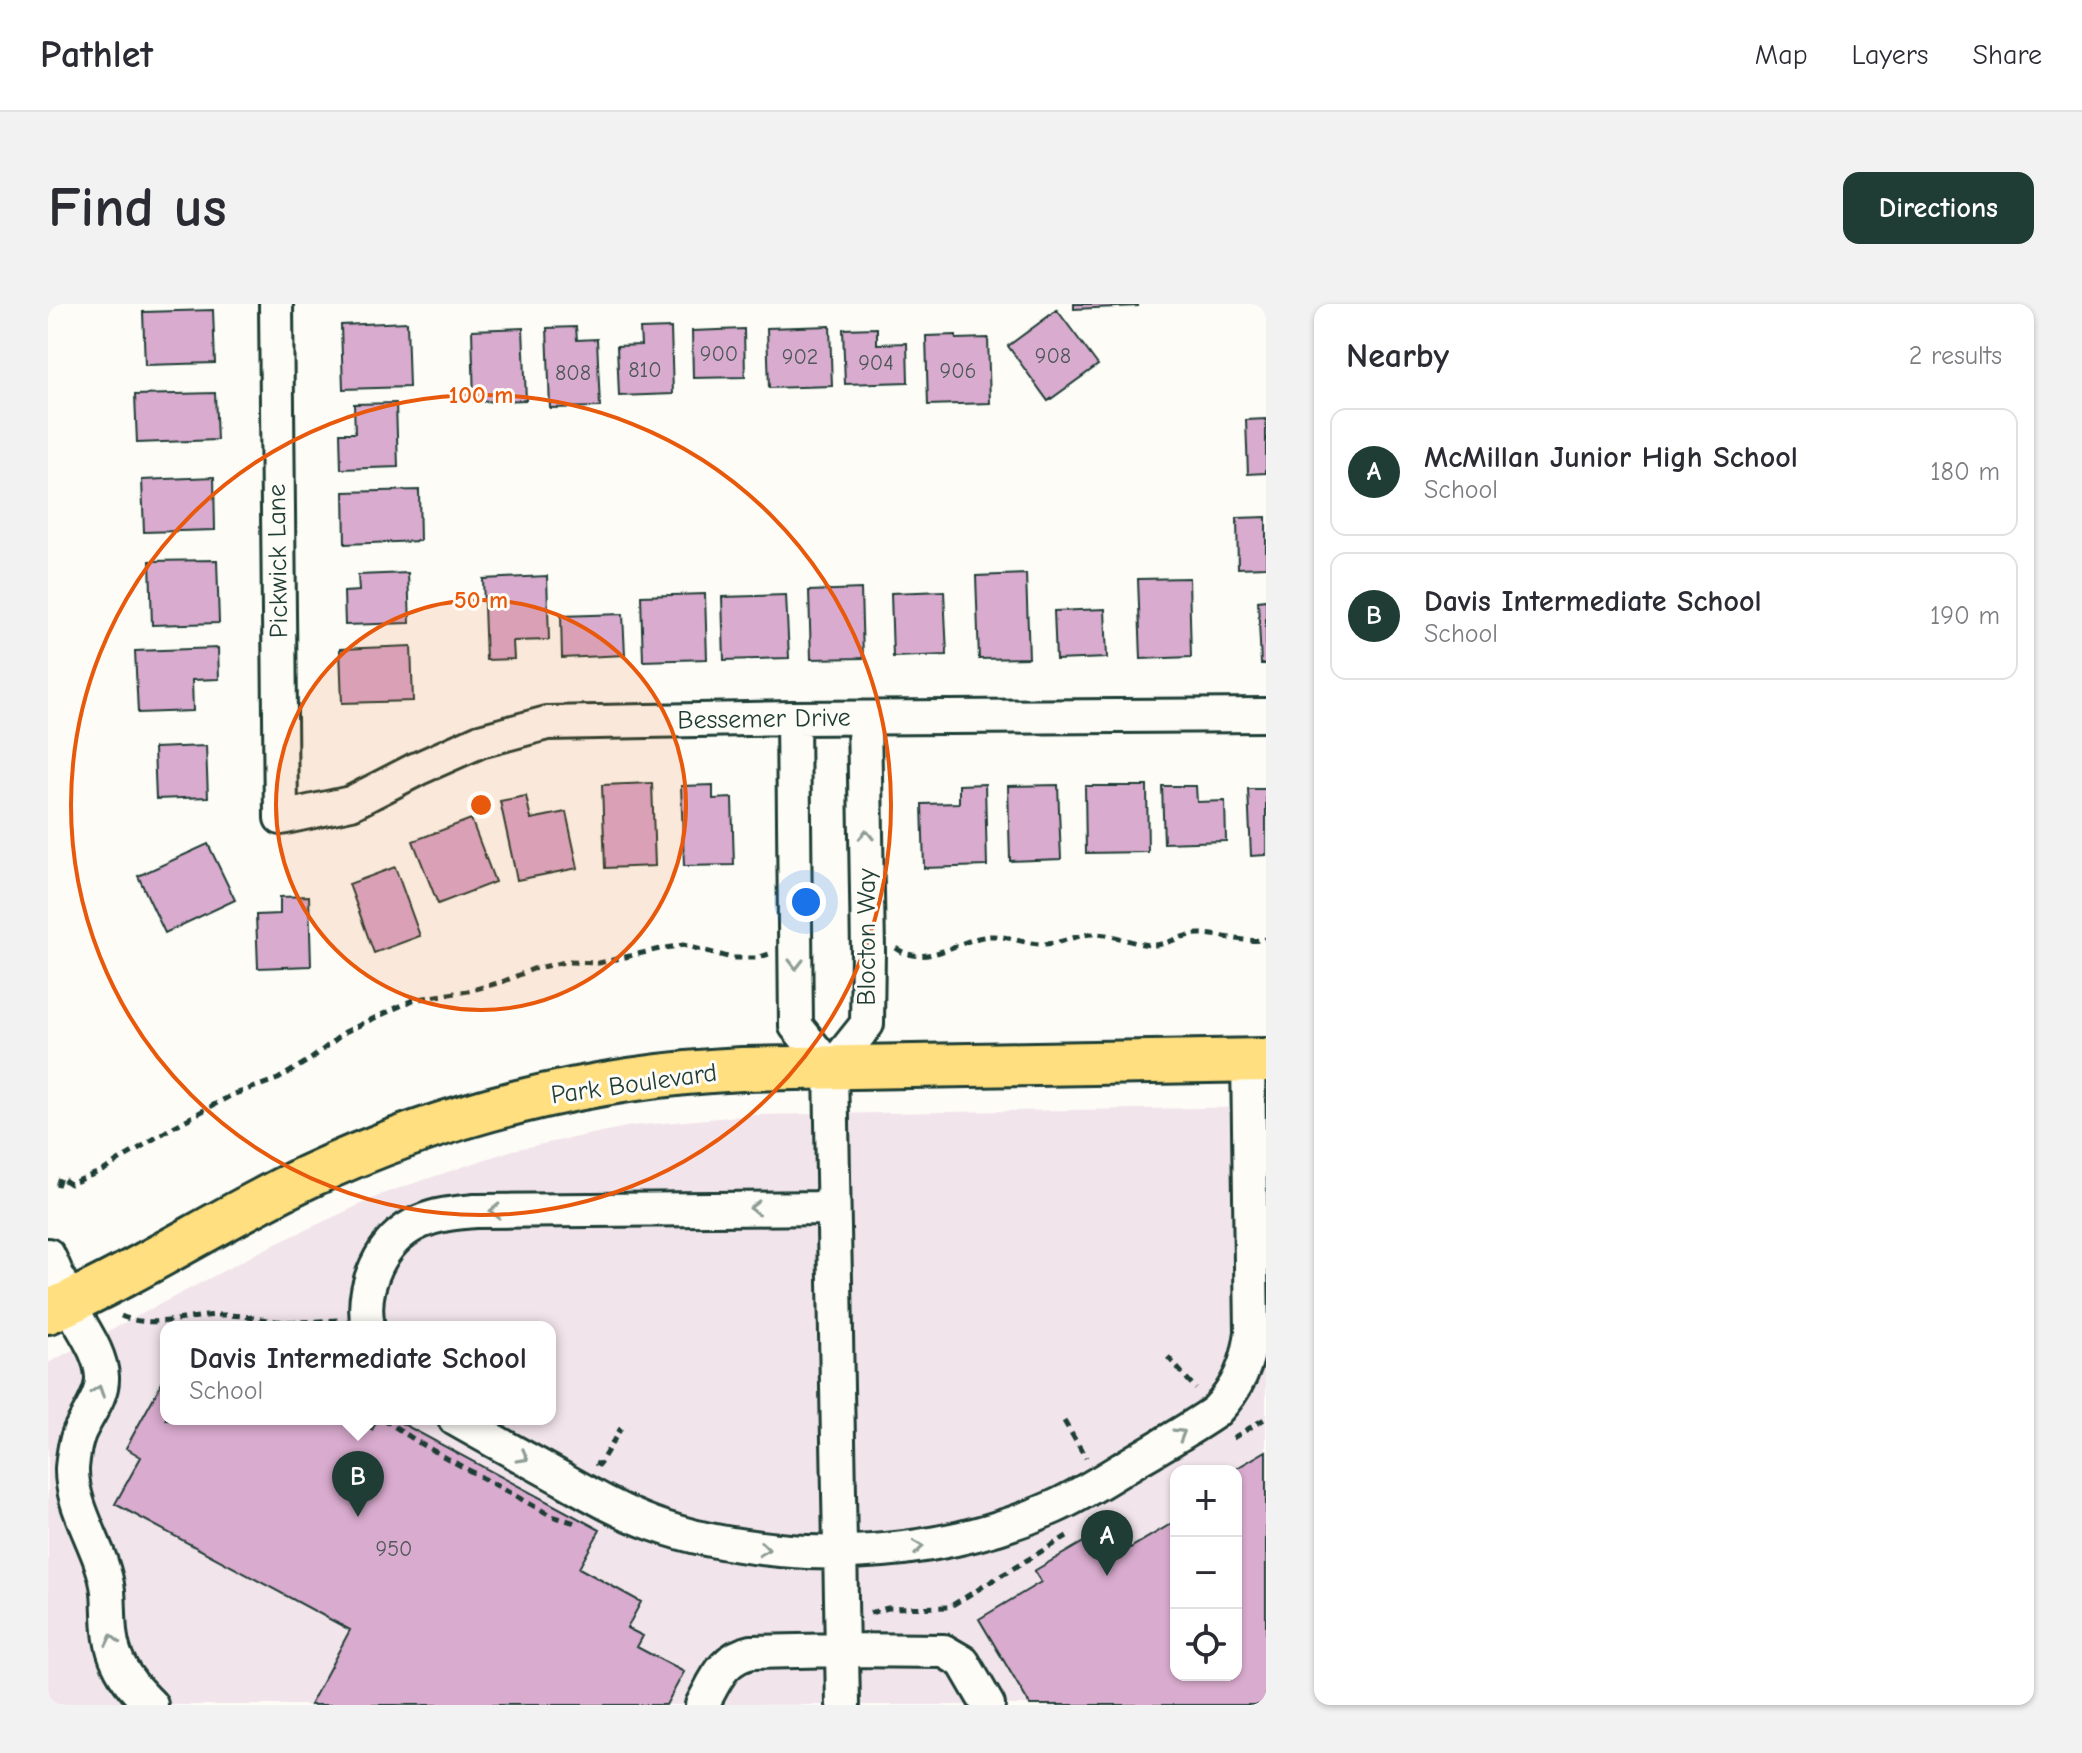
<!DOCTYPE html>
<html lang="en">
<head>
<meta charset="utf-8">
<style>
  :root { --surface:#fff; --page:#f2f2f3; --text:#2b2b33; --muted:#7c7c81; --line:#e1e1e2; --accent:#1f3d34 }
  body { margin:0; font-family:"Comic Neue",sans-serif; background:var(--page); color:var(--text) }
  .controls { position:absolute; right:24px; bottom:24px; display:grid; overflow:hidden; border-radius:16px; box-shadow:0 2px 6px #0004 }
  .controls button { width:72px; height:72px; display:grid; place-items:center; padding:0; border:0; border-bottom:2px solid var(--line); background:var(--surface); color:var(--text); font:40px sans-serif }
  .you { position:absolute; left:758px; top:598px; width:28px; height:28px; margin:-20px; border:6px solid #fff; border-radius:50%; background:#1a73e8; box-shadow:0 0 0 12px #1a73e833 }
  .badge { display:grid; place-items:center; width:52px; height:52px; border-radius:50%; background:var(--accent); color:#fff; font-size:26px; font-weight:700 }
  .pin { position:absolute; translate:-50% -66px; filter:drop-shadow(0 2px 4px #0008) }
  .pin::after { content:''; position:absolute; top:42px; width:28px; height:24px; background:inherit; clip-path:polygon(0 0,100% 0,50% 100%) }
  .popup { position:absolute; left:112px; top:1017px; width:396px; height:104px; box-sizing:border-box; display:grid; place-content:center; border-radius:16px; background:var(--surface); filter:drop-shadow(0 2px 6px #0005); font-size:26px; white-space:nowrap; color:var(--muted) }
  .popup b { font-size:30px; color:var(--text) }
  .popup::after { content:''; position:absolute; left:50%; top:100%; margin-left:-16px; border:16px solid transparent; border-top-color:var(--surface) }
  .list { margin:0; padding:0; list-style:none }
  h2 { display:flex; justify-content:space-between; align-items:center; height:104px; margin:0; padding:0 32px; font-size:34px }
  h2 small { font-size:26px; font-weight:400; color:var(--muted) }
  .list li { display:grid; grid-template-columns:52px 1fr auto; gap:24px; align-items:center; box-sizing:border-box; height:128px; margin:0 16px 16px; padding:0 16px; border:2px solid var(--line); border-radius:16px }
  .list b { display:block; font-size:30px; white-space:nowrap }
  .list p { margin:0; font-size:26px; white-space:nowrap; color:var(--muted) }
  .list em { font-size:26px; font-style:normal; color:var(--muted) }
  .icon { flex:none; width:44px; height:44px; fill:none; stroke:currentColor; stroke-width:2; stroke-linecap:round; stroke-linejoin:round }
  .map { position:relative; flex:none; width:1218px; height:1401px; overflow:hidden; border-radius:16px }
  header { display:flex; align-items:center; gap:48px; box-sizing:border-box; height:112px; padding:0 40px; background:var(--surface); border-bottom:2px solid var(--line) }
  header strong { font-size:38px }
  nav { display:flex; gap:44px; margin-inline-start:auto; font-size:28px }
  .intro { display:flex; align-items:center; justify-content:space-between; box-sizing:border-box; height:192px; padding:0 48px }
  h1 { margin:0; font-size:56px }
  .button { padding:20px 36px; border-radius:16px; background:var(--accent); color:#fff; font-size:28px; font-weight:700 }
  main { display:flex; gap:48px; padding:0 48px }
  aside { flex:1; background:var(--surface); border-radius:16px; box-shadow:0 2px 6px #0004 }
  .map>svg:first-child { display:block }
</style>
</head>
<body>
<header>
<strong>Pathlet</strong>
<nav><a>Map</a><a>Layers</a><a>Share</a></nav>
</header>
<div class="intro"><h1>Find us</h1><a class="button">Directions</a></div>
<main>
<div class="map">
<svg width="1218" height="1401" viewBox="0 0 1218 1401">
  <rect width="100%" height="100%" fill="#fdfcf7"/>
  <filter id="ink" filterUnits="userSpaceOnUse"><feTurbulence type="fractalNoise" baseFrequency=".0125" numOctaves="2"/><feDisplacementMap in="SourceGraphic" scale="16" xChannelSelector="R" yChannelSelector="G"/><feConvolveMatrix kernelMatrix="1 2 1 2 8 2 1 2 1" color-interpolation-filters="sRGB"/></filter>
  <g filter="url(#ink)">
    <path fill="#f2e4eb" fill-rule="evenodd" d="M1218,803V1401H0V1059L221,943L337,889L465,846L583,822L703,811ZM118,1023H502V1115H118ZM1128,1167H1188V1371H1128Z"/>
    <path fill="#d9abce" stroke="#1f3d34" stroke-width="2" d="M1026,0H1090V2L1026,5Z
      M165,6L167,59L97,61L95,8Z
      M1009,6L1050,61L1000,97L960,42Z
      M359,18L361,83L295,85L293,21Z
      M782,22L784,82L721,84L719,24Z
      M528,23L529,36L549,35L552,103L502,104L499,24Z
      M475,24L478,96L426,98L424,26Z
      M623,24L625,90L571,92L569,42L593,41L592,25Z
      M829,24V40L859,39L860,78L797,80L795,25Z
      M696,25L697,73L645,74L644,27Z
      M908,31V35L940,34L942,99L880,101L878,32Z
      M167,89L169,136L89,139L87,91Z
      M348,99L350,163L293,165L292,129H307L306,100Z
      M1218,115V169L1200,170L1198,116Z
      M166,173L167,226L96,228L94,176Z
      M371,186L372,237L297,240L296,188Z
      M1218,213V263L1190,264L1189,214Z
      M169,256L171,319L104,321L102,257Z
      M360,269L362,319L297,321L296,288L311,287L310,271Z
      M978,270L981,354L931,355L928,272Z
      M499,272L501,336L465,337L466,355L438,356L435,275Z
      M1141,274L1143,353L1093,355L1090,275Z
      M813,285L815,354L763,355L761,287Z
      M896,287L899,351L845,353L843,289Z
      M657,290L659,355L595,357L593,292Z
      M738,291L741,354L676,356L674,293Z
      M1218,296V360H1213L1210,297Z
      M1057,305L1059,354L1008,356L1006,307Z
      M575,310L577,351L514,354L513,312Z
      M363,342L365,397L294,399L292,345Z
      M170,344L171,375L144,376L145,407L90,409L87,347Z
      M158,442L160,493L108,495L106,444Z
      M604,479L607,562L557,564L554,481Z
      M937,480L939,562L876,564L874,500L911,499V481Z
      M665,481V495L684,494L686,561L636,562L633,482Z
      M1010,481L1013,555L962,557L960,482Z
      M1037,482H1099L1100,548L1038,549Z
      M1114,482H1148L1149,498L1177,497L1178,537L1116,539Z
      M1200,485H1218V551L1203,552Z
      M478,492L483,515L518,508L530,564L469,576L452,497Z
      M423,515L447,578L390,600L365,537Z
      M160,540L187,596L117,629L90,572Z
      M347,563L372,632L326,649L301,580Z
      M261,592L263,662L210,664L208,611L232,610V593Z
      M118,1071V1115H303L324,1126L330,1115H346L552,1226L531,1264L593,1298L579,1324L595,1332L589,1343L636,1368L618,1401H262L302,1326L67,1200L93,1153L78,1144Z
      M1218,1147V1401H982L931,1315L993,1278L986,1267L1068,1219L1082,1244L1128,1217V1371H1188V1167H1184Z"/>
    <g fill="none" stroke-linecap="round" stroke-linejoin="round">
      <defs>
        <path id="minor" d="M228,0L233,514L303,499L369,465L432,437L499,419L745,414L1218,411
          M745,414L748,722L783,765
          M783,765L795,1401
          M783,765L819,720L820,647L816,414
          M0,951C8,967 14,984 22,1001C33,1023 53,1048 54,1073C55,1092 39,1111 31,1129C27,1139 25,1153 24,1164C23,1207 55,1245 60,1287C62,1311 59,1335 70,1358C78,1376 90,1388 103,1401
          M320,1023C312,983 333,935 372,918C390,910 408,909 427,907L785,904
          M407,1115C442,1135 477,1154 513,1174C543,1191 572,1208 605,1220C654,1238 706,1245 759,1248C844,1251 927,1238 1006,1203C1035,1190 1062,1172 1090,1155C1116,1140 1142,1125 1167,1108C1190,1084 1200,1060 1204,1028L1200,756
          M654,1401C668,1376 674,1354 704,1348L794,1346L896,1347L915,1358L940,1401"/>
        <path id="major" d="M0,1008C90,969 171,915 259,873C395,809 545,772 694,765L1218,756"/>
      </defs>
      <use href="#minor" stroke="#1f3d34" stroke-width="38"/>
      <use href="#major" stroke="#1f3d34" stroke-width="48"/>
      <path stroke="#1f3d34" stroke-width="5" stroke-dasharray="8 6" stroke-linecap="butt" d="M848,644C878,666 911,634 942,632C959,631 978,641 996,640C1012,640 1028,631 1044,630C1064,629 1084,640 1104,641C1116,642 1135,630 1151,630C1174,630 1195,640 1218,635
        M9,882L12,873L22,880L56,866L125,823L184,791L230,775L263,755L297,728L365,696L420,687L454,678L485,665L517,658L551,659L612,645L635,641L684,654H709L721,650
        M73,1012C106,1026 144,1010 178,1011C195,1011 211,1015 228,1017C248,1019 270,1017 290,1016
        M1120,1053L1148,1085
        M335,1115L373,1140L504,1212L531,1220
        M1016,1117L1038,1154
        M1185,1134L1218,1114
        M547,1159L551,1161L573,1124
        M822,1309L840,1304L901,1303L1019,1232"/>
      <use href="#minor" stroke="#fdfcf7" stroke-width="32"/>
      <use href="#major" stroke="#ffdf80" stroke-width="42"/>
    </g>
    <defs><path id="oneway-chevron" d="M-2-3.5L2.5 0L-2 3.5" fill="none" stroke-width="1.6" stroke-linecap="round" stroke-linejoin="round" transform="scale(2)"/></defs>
    <g stroke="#8e9c96">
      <use href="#oneway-chevron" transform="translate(818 531) rotate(-91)"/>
      <use href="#oneway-chevron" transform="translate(748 660) rotate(90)"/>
      <use href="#oneway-chevron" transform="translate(707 904) rotate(179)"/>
      <use href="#oneway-chevron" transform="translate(447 907) rotate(179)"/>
      <use href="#oneway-chevron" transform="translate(50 1087) rotate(-71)"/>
      <use href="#oneway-chevron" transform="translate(1132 1130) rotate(-31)"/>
      <use href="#oneway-chevron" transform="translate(475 1153) rotate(29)"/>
      <use href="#oneway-chevron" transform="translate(870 1243) rotate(-7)"/>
      <use href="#oneway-chevron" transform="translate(716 1245) rotate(6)"/>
      <use href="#oneway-chevron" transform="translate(64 1336) rotate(-102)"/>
    </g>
  </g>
  <circle cx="433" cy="501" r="205" fill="#e8590c" fill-opacity=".12"/>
  <g fill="none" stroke="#e8590c" stroke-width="4">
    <circle cx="433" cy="501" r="205"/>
    <circle cx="433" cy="501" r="410"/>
  </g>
  <g text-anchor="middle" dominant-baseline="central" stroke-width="6" stroke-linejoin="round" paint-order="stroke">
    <g font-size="22" fill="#4e585a">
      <text x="671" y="50">900</text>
      <text x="1005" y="52">908</text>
      <text x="752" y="53">902</text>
      <text x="828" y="59">904</text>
      <text x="597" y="66">810</text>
      <text x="910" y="67">906</text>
      <text x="525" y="69">808</text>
      <text x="346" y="1245">950</text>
    </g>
    <g font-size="26" fill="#1f3d34" stroke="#fdfcf7">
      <text transform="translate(230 257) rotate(-91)">Pickwick Lane</text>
      <text transform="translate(716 415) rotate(-1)">Bessemer Drive</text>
      <text transform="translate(819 633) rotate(-90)">Blocton Way</text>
      <text transform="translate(586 780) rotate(-8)">Park Boulevard</text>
    </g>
  </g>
  <circle cx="433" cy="501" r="12" fill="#e8590c" stroke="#fdfcf7" stroke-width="4"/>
  <g font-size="24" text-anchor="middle" font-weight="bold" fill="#e8590c" stroke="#fdfcf7" stroke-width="6" stroke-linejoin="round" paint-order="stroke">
    <text x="433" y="99">100 m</text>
    <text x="433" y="304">50 m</text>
  </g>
</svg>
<div class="controls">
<button>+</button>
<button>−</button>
<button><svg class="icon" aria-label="locate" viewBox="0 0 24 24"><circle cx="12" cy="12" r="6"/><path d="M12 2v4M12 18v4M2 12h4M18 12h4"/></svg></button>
</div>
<div class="you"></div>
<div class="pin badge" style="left:1059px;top:1272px">A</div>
<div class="pin badge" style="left:310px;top:1213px">B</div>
<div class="popup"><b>Davis Intermediate School</b>School</div>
</div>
<aside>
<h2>Nearby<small>2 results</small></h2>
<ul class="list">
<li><span class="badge">A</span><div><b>McMillan Junior High School</b><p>School</p></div><em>180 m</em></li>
<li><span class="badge">B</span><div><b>Davis Intermediate School</b><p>School</p></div><em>190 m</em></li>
</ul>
</aside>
</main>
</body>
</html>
